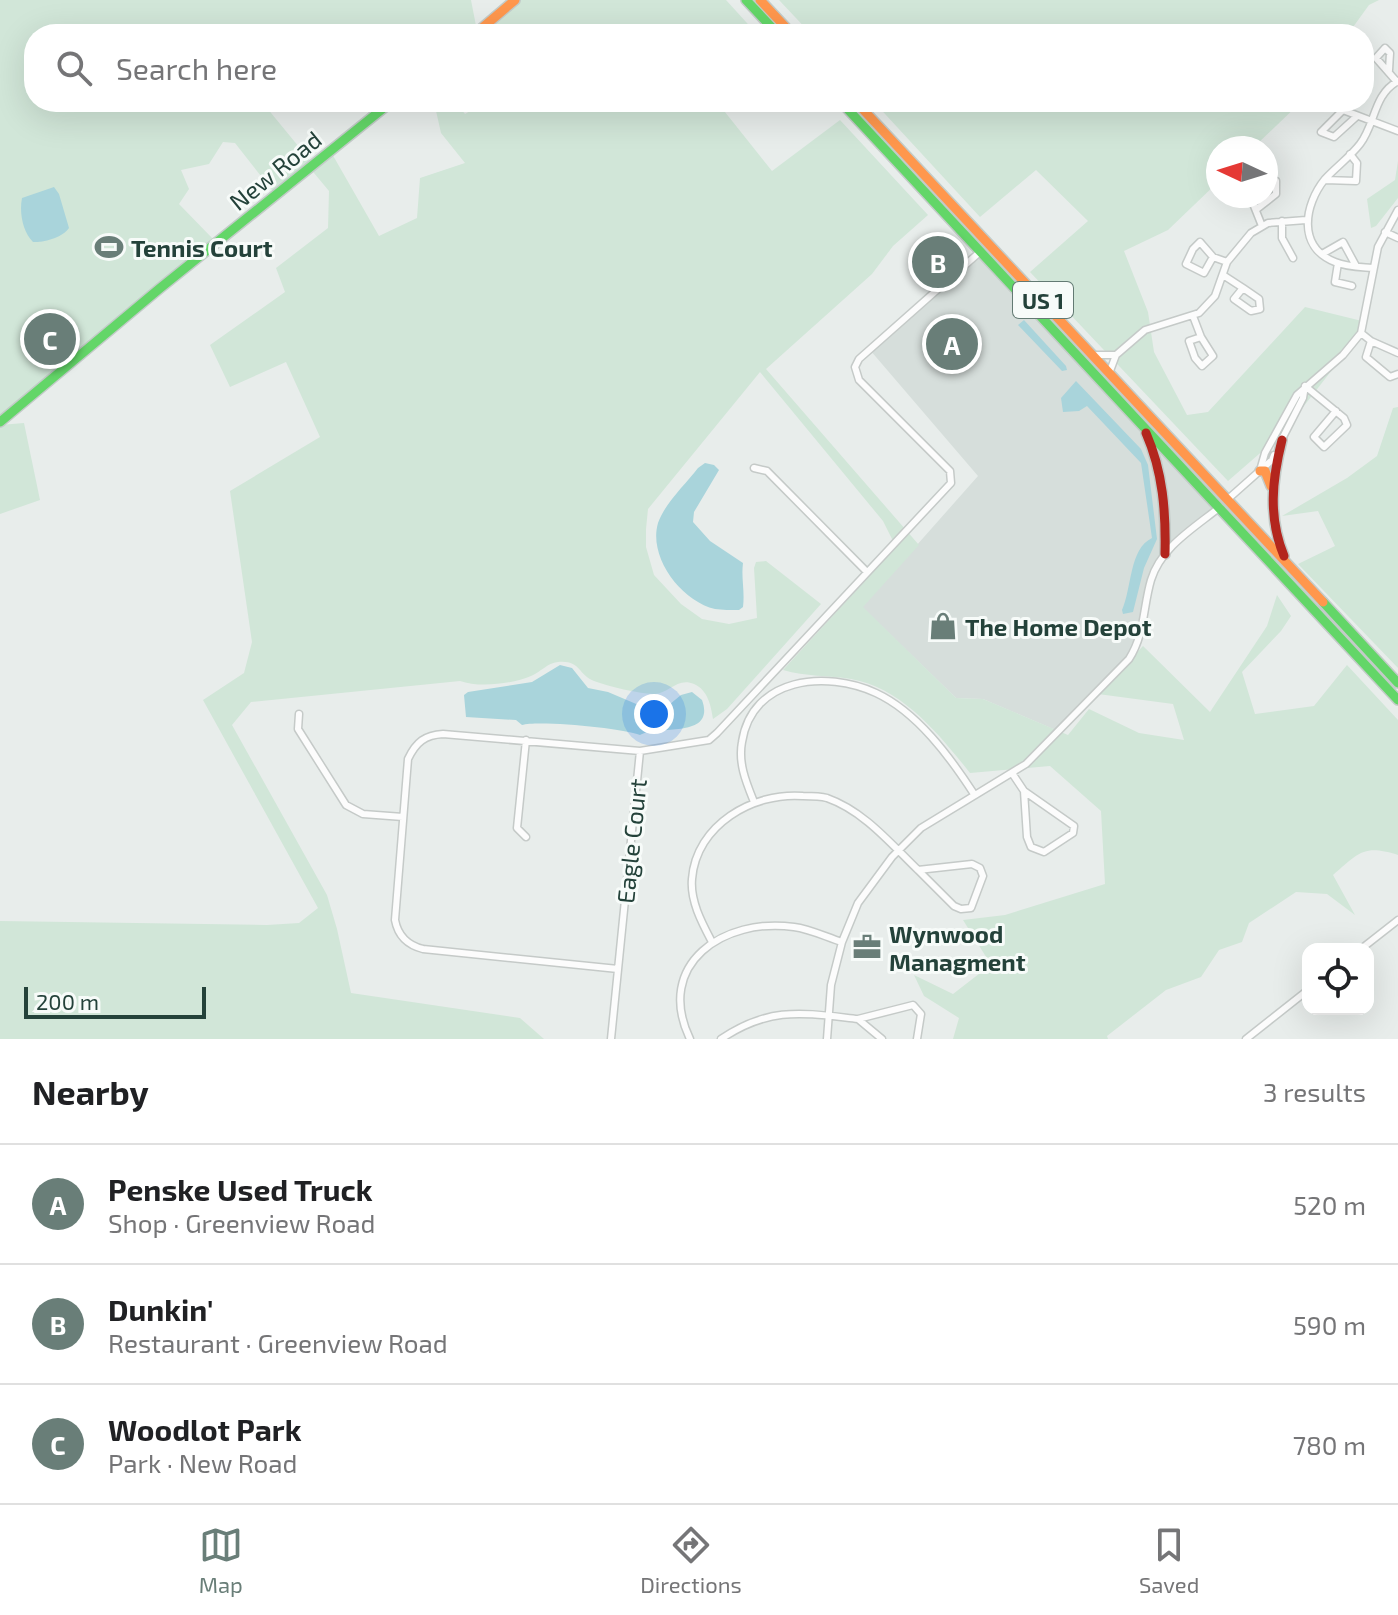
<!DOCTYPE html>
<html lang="en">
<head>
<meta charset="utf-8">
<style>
  :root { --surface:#fff; --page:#f2f2f2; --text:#202124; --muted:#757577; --line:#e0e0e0; --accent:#697e78 }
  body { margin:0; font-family:"Exo 2",sans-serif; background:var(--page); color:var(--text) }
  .controls { position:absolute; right:24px; bottom:24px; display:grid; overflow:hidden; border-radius:16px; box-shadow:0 8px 32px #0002 }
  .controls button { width:72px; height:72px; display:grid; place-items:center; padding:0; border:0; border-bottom:2px solid var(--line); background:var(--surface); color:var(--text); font:40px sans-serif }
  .compass { position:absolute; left:1206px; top:136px; width:72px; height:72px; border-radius:50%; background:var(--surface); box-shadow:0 8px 32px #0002; rotate:274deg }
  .scale { position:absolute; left:24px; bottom:20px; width:182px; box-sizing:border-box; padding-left:8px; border:4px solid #24423a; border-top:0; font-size:22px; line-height:28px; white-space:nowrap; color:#24423a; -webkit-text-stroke:6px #f7fbf9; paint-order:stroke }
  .you { position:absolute; left:654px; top:714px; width:28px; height:28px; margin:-20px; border:6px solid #fff; border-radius:50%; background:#1a73e8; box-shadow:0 0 0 12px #1a73e833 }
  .badge { display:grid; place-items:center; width:52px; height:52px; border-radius:50%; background:var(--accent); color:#fff; font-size:26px; font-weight:700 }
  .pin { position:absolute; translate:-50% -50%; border:4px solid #fff; box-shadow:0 2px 8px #0006 }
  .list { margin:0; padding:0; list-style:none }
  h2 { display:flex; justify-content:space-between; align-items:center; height:104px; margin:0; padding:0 32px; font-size:34px }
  h2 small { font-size:26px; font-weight:400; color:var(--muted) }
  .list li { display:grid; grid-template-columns:52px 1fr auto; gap:24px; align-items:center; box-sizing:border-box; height:120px; padding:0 32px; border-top:2px solid var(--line) }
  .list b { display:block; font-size:30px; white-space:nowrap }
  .list p { margin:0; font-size:26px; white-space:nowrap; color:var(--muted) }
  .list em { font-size:26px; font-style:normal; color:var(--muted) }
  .icon { flex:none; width:44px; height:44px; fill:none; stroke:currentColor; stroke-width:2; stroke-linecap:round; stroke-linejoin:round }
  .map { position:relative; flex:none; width:1398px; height:1039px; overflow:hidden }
  .search { position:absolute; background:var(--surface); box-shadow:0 8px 32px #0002; left:24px; right:24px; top:24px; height:88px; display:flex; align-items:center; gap:20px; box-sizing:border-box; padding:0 28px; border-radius:32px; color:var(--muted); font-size:30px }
  .sheet { height:464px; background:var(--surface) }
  nav { display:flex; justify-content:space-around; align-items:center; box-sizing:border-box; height:112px; border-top:2px solid var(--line); background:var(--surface); font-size:22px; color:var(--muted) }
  nav a { display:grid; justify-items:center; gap:4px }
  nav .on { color:var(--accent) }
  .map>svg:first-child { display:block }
</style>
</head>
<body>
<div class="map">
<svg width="1398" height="1039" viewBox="0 0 1398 1039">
  <rect width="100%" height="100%" fill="#e8edeb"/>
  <path fill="#d6dedb" d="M981,251L1220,507L1174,544L1156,568L1136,647L1058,731L983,699L956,698L862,607L978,476L870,350Z"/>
  <path fill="#d1e6d8" d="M0,0H471L477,31L516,0H726L757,34H34V102H262L313,164L331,152L379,236L417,218L420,178L465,163L441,133L434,102H455L465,114L486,102H717L772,171L840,120L928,215L893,246L872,274L766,369L919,545L863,607L956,698L983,699L1068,735L1089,709L1139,733L1184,740L1173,704L1098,694L1143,646L1210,712L1267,626L1277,595L1291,616L1281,631L1242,672L1255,714L1314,706L1347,665L1398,720V855C1363,844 1359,853 1333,875L1355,915L1327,894L1296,892L1249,923L1242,942L1219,950L1201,977L1166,990L1107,1036L1108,1039H953L959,1018L924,996L914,975L953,994L984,970L988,960L963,920L1005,915L1105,884L1101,811L1050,766L970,773C939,734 902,688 851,679C828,675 806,677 783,670L896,547L883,521L760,372L648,509L646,529V547L654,575L681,604L702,619L729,624L757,618L754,568L756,562L766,561L821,604L727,709L713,719C711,706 708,690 694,684C677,677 669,694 654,694C636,693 611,687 594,681C578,675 581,660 558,662C547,663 541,672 531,676C512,684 479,688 460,681L251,702L232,725L327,895L337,929L351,993L520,1018L544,1039H0V921L267,925L299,923L318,908L203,700L244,673L252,642L230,491L320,437L286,362L230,387L210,345L285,292L276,268L328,228L329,191L309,167L275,194L235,143L223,142L209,164L181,170L189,189L179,204L214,240L0,422Z
    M779,0H1379L1369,5L1348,34H811Z
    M874,102H1301L1253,148H1218V182L1168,230L1124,251L1148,312L1154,352L1187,415L1208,412L1305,307L1362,321L1357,338L1282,434L1228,481L1030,272L1088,221L1036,170L980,217Z
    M1398,161V198L1376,226L1371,228L1367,199L1395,180Z
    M1398,407V668L1298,564L1335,546L1318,511L1282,516L1347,478L1377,456L1393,408Z
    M24,423L40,500L0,514V425Z"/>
  <path fill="#a9d4db" d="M54,187L59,194L69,228C63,237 44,243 33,242C23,232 19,213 22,198Z
    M1024,320L1066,366L1067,370L1062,371L1018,325Z
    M1076,381L1141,449L1148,465L1157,539L1144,568L1133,612L1123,614L1122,610C1132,588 1129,549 1152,538L1141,463L1087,406L1079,411L1063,412L1061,398Z
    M705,463L714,465L719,470L694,512L693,522L710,541L743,563C741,578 745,591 743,607L739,610C731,610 722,610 715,609C681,601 648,557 658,523C665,503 685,485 698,468Z
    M560,665L572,668L588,688L608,692L648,709H664L681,695L692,692L702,700C716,739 659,725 640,735C623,728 538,720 522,725L516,720L466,717L464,695L468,692L532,682Z"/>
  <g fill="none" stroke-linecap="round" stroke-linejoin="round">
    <defs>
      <path id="street" d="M1389,70L1390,53L1385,48L1376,58L1397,82
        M1356,117L1334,137L1321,132L1343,110L1398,131
        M1325,180L1356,181L1357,163L1350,154
        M1250,196L1262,226
        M1257,209L1276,194V181L1266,180
        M1282,221V238L1293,258
        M1385,232L1398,238
        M1322,254L1343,242L1356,266
        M1213,257L1200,242L1193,249L1186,264L1204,273L1213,257L1227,262
        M1338,263L1335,282L1352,286
        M1372,268C1360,267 1347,267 1335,262C1297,247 1304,205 1325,179C1336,167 1350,157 1360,144C1376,123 1373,95 1398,81
        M1223,275L1243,288L1234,299L1251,311L1260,309L1259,299L1243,288
        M1193,316L1201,337L1189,341L1195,358L1202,366L1213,356L1201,337
        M1361,333L1371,341L1398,353
        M1371,341L1366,357L1390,377L1398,374
        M1097,355H1116L1110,371
        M1116,355L1145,330L1199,313L1215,296L1227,262L1251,233L1268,223L1306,220
        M1305,386L1344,418L1347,425L1324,447L1314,437L1336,411
        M1281,441L1303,398L1305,386
        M1261,467L1265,453L1297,395L1343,355L1361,333L1378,247L1398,210
        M754,468L767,471L866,571
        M1228,499L1272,460L1274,455
        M299,714L298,729L346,805L363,814L403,817
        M526,740L517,828L526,837
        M1012,773L1024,791
        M1024,791L1074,826L1073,833L1044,852L1031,847L1027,837Z
        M754,802C746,782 738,763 742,742C752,677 826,670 876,693C917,712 950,757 974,794
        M972,864L980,868L983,876L971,908L961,909L954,906L918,870Z
        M712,942C702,923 690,901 692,879C696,825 753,792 803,796C811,796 820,796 827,798C864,811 891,844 918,870
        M1361,949L1398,920
        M618,969L423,949C407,945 398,936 395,920L408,759C416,742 425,735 443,734L640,751L709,740L717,733L951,483L950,471L859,380L855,367L859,359L981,251
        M611,1039L640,751
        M690,1039C654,964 724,917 794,927C810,929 826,937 842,942
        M721,1039C770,1006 803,1013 858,1019
        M827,1039L831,985L842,942L858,903L892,857L921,828L1026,764L1129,659C1145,634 1143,607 1151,580C1161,547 1194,528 1220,507
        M882,1039L858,1019L913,1005L921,1014L917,1039
        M1246,1039L1308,990"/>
      <path id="fast" d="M746,0L778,34
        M841,102L1398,700
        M0,422L159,289L391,102
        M1323,602L1398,683"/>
      <path id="slow" d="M760,0L792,34
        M475,34L515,0
        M856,102L1323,602
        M1260,471H1265L1271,486"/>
      <path id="jam" d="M1146,433C1163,472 1166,512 1165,554
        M1282,440C1272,480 1268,517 1284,556"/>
    </defs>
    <use href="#street" stroke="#c5cac8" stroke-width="9"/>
    <use href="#fast" stroke="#c3cbc8" stroke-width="12"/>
    <use href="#slow" stroke="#c3cbc8" stroke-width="12"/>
    <use href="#jam" stroke="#c3cbc8" stroke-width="12"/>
    <use href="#street" stroke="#fcfcfc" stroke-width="6"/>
    <use href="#fast" stroke="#63d668" stroke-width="9"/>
    <use href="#slow" stroke="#ff974d" stroke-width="9"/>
    <use href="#jam" stroke="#b3261e" stroke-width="9"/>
  </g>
  <defs>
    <symbol id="stadium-bare" viewBox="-9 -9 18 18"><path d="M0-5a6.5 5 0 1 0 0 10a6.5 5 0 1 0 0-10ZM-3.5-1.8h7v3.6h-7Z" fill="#697e78" stroke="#f7fbf9" stroke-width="2.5" paint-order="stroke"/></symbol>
    <symbol id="shop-bare" viewBox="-9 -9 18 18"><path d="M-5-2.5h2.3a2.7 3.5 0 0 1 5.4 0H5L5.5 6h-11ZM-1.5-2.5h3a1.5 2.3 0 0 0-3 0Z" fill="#697e78" stroke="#f7fbf9" stroke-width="2.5" paint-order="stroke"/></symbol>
    <symbol id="office-bare" viewBox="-9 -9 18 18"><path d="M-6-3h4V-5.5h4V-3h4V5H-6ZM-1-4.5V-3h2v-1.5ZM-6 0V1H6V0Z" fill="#697e78" stroke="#f7fbf9" stroke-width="2.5" paint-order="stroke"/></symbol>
  </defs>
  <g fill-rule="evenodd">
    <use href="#stadium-bare" x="89" y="227" width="40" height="40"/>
    <use href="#shop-bare" x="923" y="606" width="40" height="40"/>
    <use href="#office-bare" x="847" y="927" width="40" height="40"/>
  </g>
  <g text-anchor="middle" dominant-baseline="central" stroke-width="6" stroke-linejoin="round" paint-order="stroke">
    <rect fill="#f7fbf9" stroke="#637a73" stroke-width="2" x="1013" y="282" width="60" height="36" rx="6"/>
    <g font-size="22" font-weight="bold" fill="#24423a">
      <text x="1043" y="300">US 1</text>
    </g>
    <g font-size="24" fill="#24423a" stroke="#f7fbf9">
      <text transform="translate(275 170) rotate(-39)">New Road</text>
      <text transform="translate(631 841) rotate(-84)">Eagle Court</text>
    </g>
    <g font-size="24" font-weight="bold" fill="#24423a" stroke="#f7fbf9" text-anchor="start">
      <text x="131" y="247">Tennis Court</text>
      <text x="965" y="626">The Home Depot</text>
      <text x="889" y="933">Wynwood<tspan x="889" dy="28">Managment</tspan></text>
    </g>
  </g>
</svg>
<div class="controls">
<button><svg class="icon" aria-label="locate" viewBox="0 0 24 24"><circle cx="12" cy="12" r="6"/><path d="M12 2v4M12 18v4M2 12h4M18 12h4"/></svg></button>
</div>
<svg class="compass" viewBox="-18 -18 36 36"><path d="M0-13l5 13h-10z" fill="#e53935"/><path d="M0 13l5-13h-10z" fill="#757577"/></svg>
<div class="scale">200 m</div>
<div class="you"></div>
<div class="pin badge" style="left:952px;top:344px">A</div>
<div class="pin badge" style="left:938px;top:262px">B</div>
<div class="pin badge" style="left:50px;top:339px">C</div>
<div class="search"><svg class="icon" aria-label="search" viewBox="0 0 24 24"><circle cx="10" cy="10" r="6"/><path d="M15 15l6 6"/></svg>Search here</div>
</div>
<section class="sheet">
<h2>Nearby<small>3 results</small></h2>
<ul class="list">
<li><span class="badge">A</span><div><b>Penske Used Truck</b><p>Shop · Greenview Road</p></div><em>520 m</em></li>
<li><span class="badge">B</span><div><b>Dunkin'</b><p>Restaurant · Greenview Road</p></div><em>590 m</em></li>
<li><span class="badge">C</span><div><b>Woodlot Park</b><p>Park · New Road</p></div><em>780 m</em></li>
</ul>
</section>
<nav>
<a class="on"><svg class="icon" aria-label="map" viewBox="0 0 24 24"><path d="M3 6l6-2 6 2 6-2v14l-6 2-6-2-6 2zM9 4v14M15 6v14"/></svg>Map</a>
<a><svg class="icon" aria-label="directions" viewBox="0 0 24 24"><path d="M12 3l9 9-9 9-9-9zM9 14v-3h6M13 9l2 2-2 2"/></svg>Directions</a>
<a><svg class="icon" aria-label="saved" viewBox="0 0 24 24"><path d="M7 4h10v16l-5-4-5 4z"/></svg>Saved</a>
</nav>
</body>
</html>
